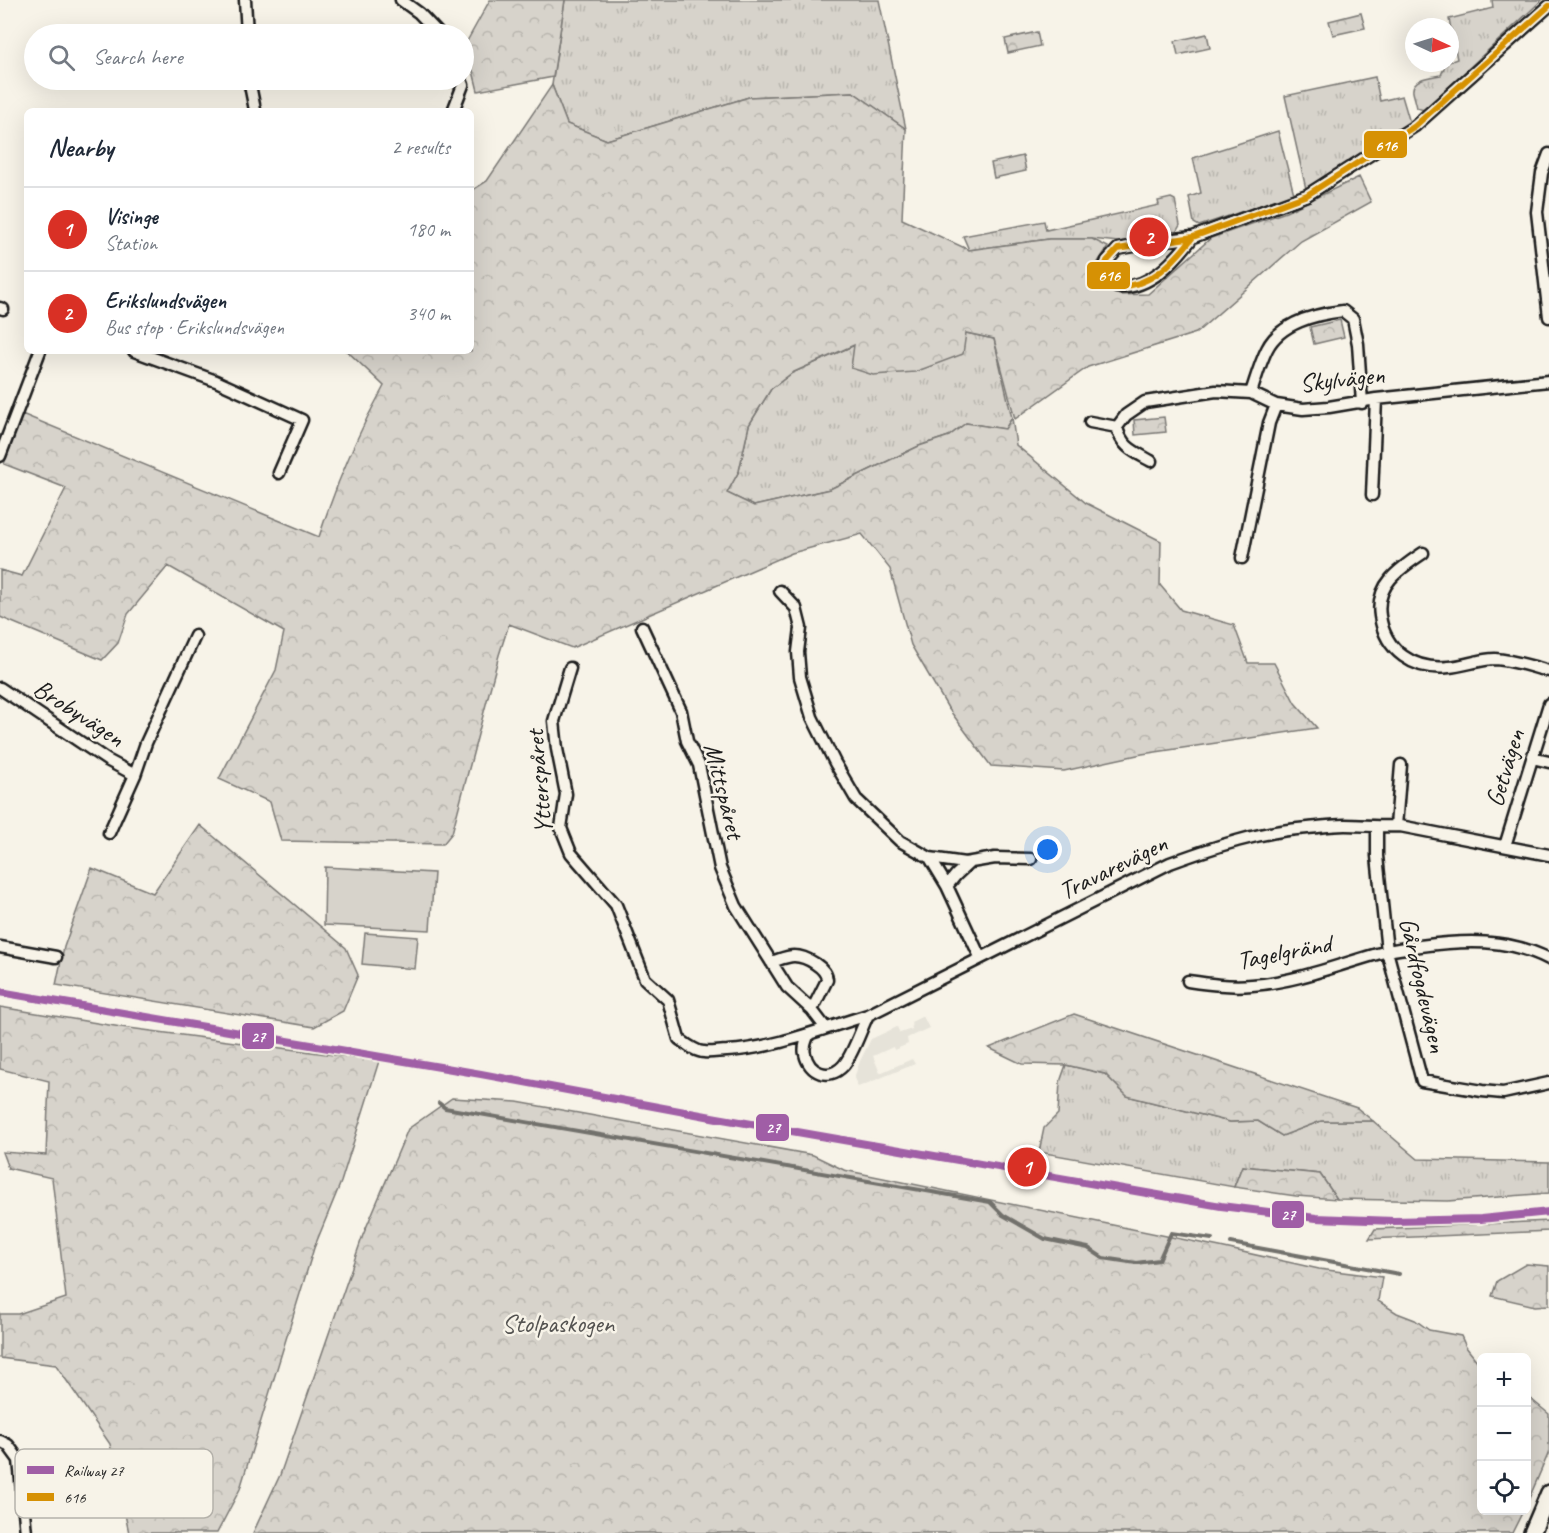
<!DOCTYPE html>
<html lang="en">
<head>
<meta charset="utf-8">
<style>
  :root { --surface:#fff; --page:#f6f6f7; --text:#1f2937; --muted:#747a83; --line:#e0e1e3; --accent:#d93025 }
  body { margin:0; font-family:Caveat,sans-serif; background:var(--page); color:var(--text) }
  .controls { position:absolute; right:18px; bottom:18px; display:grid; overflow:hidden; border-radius:9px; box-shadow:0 6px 24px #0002 }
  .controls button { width:54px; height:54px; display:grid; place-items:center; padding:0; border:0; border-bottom:2px solid var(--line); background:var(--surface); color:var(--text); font:30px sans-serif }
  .compass { position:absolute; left:1405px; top:18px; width:54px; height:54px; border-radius:50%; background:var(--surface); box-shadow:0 6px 24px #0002; rotate:94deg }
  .you { position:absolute; left:1048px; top:850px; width:21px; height:21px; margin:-15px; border:4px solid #fff; border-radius:50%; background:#1a73e8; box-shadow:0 0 0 9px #1a73e833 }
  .badge { display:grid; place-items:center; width:39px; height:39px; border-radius:50%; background:var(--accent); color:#fff; font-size:20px; font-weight:700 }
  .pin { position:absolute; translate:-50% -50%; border:3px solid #fff; box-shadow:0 2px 6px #0006 }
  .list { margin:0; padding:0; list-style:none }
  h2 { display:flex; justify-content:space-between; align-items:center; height:78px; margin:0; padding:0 24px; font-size:26px }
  h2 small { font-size:20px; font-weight:400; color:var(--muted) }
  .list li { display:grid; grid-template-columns:39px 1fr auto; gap:18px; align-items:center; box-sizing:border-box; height:84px; padding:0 24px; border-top:2px solid var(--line) }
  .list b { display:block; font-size:22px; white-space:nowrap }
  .list p { margin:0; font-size:20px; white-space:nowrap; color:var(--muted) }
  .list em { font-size:20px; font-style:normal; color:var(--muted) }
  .icon { flex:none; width:33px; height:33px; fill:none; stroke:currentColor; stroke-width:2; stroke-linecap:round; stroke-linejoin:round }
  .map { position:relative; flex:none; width:1549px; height:1533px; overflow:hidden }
  .search { position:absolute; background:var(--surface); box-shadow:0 6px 24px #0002; left:24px; top:24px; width:450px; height:66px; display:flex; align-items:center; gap:15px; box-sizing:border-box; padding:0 21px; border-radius:33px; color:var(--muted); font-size:22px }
  .panel { position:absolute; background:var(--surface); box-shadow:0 6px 24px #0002; left:24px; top:108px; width:450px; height:246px; border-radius:9px }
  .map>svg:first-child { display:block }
</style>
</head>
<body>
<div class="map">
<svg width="1549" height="1533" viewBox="0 0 1549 1533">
  <defs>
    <pattern id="grass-tufts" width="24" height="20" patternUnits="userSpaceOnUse" patternTransform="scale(1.5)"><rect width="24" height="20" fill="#d7d3cb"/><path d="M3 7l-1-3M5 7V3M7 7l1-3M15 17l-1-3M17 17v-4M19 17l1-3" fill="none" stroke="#b8b5ae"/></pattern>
    <pattern id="forest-crowns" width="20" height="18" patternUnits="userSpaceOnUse" patternTransform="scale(1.5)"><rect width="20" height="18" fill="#d7d3cb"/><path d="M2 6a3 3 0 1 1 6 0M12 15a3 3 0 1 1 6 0" fill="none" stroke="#b8b5ae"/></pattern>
  </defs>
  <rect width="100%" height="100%" fill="#f7f3e8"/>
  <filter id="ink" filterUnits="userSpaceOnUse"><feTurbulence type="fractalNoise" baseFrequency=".0167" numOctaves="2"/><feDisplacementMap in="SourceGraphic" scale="12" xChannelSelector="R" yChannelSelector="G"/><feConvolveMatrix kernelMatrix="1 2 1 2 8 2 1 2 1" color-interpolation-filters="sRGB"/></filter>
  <g filter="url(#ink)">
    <path fill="#e6e3d9" d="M923,1016L929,1028L907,1038L908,1044L894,1050L893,1047L873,1056L880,1073L912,1059L915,1064L858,1087L854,1078L860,1061L871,1039L897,1027L900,1033L912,1029L911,1022Z"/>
    <path fill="url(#grass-tufts)" stroke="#7a7874" stroke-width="1.5" d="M565,0H879L906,129L853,92L749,97L607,140L567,124L552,85Z
      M1492,0H1542L1424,110L1417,108C1416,102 1414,97 1413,92C1411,78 1431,77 1441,75L1446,63L1457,59L1449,19L1493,8Z
      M1375,77L1380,101L1402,96L1410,123L1306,189L1285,96Z
      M1278,131L1294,194L1199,226L1194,223L1189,197L1201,193L1193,158Z
      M1171,198L1175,200L1180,225L1176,232L1118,242L1092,239H1049L969,250L963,236L1044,221L1046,230L1159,205L1158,201Z
      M966,333L994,339L1012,418L1005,429L966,423L949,436L919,446L830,489L754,506L727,493L739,471L749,425L771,389L792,373L855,345L851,368Z
      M1066,1065L1105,1074L1128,1096L1230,1122L1258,1121L1282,1136L1321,1121H1373L1418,1159L1549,1162V1193L1448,1201L1337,1199L1320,1174L1242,1166L1234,1187L1039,1152L1044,1128L1058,1114L1060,1082Z"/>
    <path fill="url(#forest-crowns)" stroke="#7a7874" stroke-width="1.5" d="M490,0H565L553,77L478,91L466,43Z
      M1361,13L1365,28L1333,35L1329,21Z
      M1037,32L1040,46L1008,53L1005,39Z
      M1207,34L1210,48L1178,55L1175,41Z
      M552,85L567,124L607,140L749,97L853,92L906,129L902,219L969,250L1049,239H1092L1108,247L1098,262L1119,295L1148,294L1211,238L1286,212L1359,177L1371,202L1301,241L1196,333L1088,367L1015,419L994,339L966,333L963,354L915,372L873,375L851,368L854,345L792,373L771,389L749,425L739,471L727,493L754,506L830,489L919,446L949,436L966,423L1005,429L1012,418L1016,445L1086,503L1161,541L1160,585L1181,610L1234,625L1248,663H1274L1295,703L1317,728L1142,754L1064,771L991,766L948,708L911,645L890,569L862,534L792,553L572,648L509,624L499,655L452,833L443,844L281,841L270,802L219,779L276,670L284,632L168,566L128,614L118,643L102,660L0,617V570L22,576L66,488L4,464L22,414L319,537C336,484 357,434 384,386L347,351H471V191L487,181Z
      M1023,156L1026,171L994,178L991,163Z
      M1340,320L1344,337L1314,344L1310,327Z
      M1164,417L1166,432L1135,435L1134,420Z
      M200,825L346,948L358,975L343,1011L314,1027L56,985L64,947L92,868L153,893Z
      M0,1007L121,1027L379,1061L341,1182L314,1248L240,1489L217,1533H129L110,1444L56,1365L0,1358V1314H18L66,1298L52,1178L8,1168L2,1152L46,1155L49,1081L0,1069Z
      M1074,1014L1357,1108L1373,1121H1321L1282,1136L1258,1121L1230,1122L1127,1096L1105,1074L1066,1065L1022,1064L989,1048Z
      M452,1098L517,1102L813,1155L844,1170L1220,1247L1319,1269L1382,1277L1378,1301L1397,1313L1415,1320L1429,1330L1461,1336L1466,1347L1481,1366L1482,1510L1523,1511L1512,1533H253L280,1475L363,1235L408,1129Z
      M1242,1166L1320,1174L1337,1199L1296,1196L1234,1187Z
      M1549,1221V1231L1369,1239L1375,1229Z
      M1526,1264L1549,1266V1305L1535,1306L1492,1296L1497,1281Z
      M1526,1395L1549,1414V1452L1527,1503Z"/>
    <path fill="#d7d3cb" stroke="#7a7874" stroke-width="1.5" d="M325,867L434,873L430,930L324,925Z
      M365,933L418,937L415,969L362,964Z"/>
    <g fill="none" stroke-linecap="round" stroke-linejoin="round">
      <path stroke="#72716c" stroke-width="4" d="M439,1103L445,1108L990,1202L1003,1215L1045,1239L1088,1248L1103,1258L1136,1263L1159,1260L1171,1233L1212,1239
        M1231,1243L1399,1274"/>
      <defs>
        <path id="minor" d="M245,0L247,34
          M401,0L419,13L439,34
          M249,80L255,110
          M453,111L463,85L461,80
          M1549,154L1542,173L1537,212L1549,317
          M1193,237C1175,260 1150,290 1117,287L1104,269L1107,261L1118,249L1166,240L1193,237L1307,195L1415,126L1549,6
          M0,308L3,309
          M134,351L216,381L302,420L279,473
          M1251,393C1256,378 1260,363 1267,349C1280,323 1316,314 1343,311L1353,319L1358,344L1362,403
          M1090,422L1117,427
          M0,456L40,351
          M1151,461C1135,452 1121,447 1117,427L1126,415L1145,402L1216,391L1251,393L1276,405L1303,409L1329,407L1376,399L1549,381
          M1372,495L1376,399
          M1423,553C1399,569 1375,585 1380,616C1385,651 1414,671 1449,667C1464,666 1480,659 1495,659C1513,660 1532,667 1549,671
          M1242,558L1269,423L1276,405
          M780,591L796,608L801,628L798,652L800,677L812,717L835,763L856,799L900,841L930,858L947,886L980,957
          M642,627L681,711L687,741L699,765L720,868L736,906L787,987L812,1010L825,1027
          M570,668L554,721L557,749L566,794L561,828L571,853L616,905L645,979L668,1000L679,1039C686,1044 696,1052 704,1052C711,1053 720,1051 727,1051C776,1048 821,1029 868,1015L1170,863C1214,847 1261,831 1308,828C1320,827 1333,825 1345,825C1363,825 1381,827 1400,826L1549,855
          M0,688L107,760L135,775L146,743L195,636
          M1532,758L1549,762
          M1396,826L1401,765
          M1377,828V856L1387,951L1422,1081L1482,1091L1503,1093L1549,1083
          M109,833L135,775
          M1505,846L1549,704
          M930,858L965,863L995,858L1031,859
          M947,886L956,875L970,862
          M0,947L56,957
          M771,962C778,960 787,956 794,956C806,956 827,968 827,980L812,1010
          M1188,981C1209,984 1230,987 1252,985C1297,982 1340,964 1384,952C1395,949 1408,948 1420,946C1464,940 1508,938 1549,959
          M808,1036C806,1041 803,1048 805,1054C809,1073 829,1081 843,1066C853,1055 861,1029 868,1015
          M0,1441L8,1445L19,1460L26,1533"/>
        <path id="secondary" d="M1532,1533L1549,1493"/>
      </defs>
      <use href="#minor" stroke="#1c1c1c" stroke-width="15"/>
      <use href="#secondary" stroke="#1c1c1c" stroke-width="20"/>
      <use href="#minor" stroke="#f7f3e8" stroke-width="10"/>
      <use href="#secondary" stroke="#f7f3e8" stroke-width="15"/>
      <defs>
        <path id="bus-1" d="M1193,237C1173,263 1152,286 1117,287L1104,269L1107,261L1118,249Z
          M1193,237L1307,195L1415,126L1549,6"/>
      </defs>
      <use href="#bus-1" stroke="#f7f3e8" stroke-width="10"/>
      <use href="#bus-1" stroke="#d69104" stroke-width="6"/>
      <defs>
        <path id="rail-1" d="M0,992L481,1074L717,1118L1221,1206L1316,1218L1394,1221L1481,1219L1549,1212"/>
      </defs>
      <use href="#rail-1" stroke="#f7f3e8" stroke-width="12"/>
      <use href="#rail-1" stroke="#a05ea6" stroke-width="8"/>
    </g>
  </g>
  <g text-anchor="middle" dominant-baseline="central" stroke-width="5" stroke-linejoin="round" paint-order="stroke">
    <g font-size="26" fill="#1c1c1c" stroke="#f7f3e8">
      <text transform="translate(1342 379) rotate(-6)">Skylvägen</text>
      <text transform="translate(79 713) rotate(33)">Brobyvägen</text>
      <text transform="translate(1505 768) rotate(-73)">Getvägen</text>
      <text transform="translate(539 782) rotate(-95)">Ytterspåret</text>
      <text transform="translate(724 791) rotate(76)">Mittspåret</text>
      <text transform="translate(1113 867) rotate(-26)">Travarevägen</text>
      <text transform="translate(1284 952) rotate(-11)">Tagelgränd</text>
      <text transform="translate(1423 985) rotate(77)">Gårdfogdevägen</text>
    </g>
    <g font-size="26" fill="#545351" stroke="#f7f3e8">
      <text x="558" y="1323">Stolpaskogen</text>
    </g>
  </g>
  <rect x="15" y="1449" width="198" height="69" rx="9" fill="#f7f3e8" stroke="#b5b2ab" stroke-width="1.5"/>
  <rect x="27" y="1466" width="27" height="8" fill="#a05ea6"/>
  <rect x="27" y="1493" width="27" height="8" fill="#d69104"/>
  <g font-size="16" fill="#1c1c1c">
    <text x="64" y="1476">Railway 27</text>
    <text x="64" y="1503">616</text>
  </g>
  <g stroke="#f7f3e8" stroke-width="2">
    <rect x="1363" y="130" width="45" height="29" rx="6" fill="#d69104"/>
    <rect x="1086" y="261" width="45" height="29" rx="6" fill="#d69104"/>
    <rect x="241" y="1022" width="34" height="28" rx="6" fill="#a05ea6"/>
    <rect x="755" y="1113" width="35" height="29" rx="6" fill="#a05ea6"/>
    <rect x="1271" y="1200" width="34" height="29" rx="6" fill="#a05ea6"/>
  </g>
  <g font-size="16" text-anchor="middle" font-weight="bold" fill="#fff">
    <text x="1386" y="151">616</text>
    <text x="1109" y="281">616</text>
    <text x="258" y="1042">27</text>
    <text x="773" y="1133">27</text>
    <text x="1288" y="1220">27</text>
  </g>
</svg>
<div class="controls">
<button>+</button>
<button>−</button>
<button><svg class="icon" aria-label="locate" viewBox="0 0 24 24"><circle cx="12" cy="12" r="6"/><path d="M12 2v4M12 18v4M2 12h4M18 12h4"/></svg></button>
</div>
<svg class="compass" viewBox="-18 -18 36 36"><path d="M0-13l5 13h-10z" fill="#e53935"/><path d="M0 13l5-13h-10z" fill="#747a83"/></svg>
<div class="you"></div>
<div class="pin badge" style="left:1027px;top:1167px">1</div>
<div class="pin badge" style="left:1149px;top:237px">2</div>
<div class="search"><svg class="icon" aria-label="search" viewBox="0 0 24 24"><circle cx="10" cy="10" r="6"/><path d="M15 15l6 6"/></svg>Search here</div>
<section class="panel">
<h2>Nearby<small>2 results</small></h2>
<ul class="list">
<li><span class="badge">1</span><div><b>Visinge</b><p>Station</p></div><em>180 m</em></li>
<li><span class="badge">2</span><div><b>Erikslundsvägen</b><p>Bus stop · Erikslundsvägen</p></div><em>340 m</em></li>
</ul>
</section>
</div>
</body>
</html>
